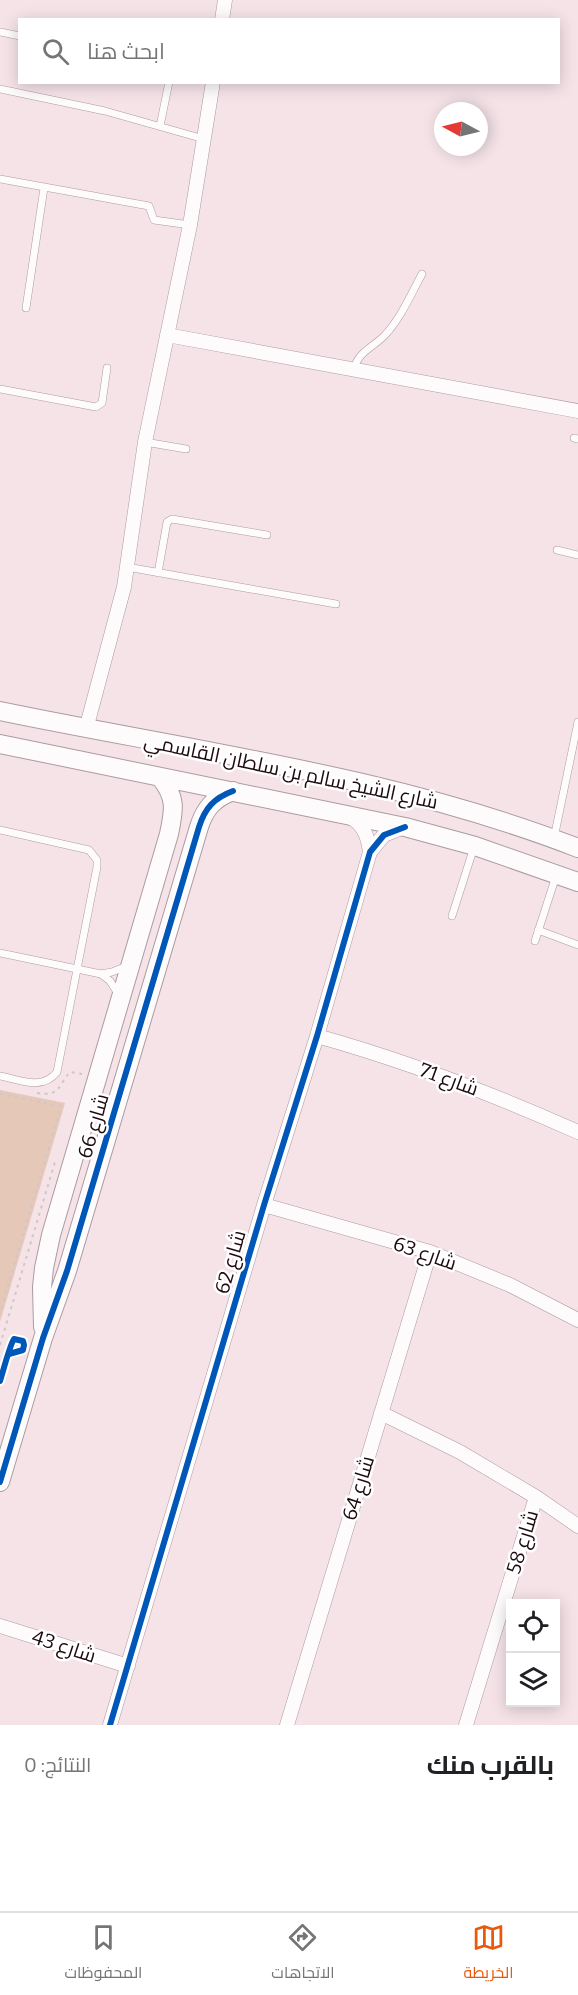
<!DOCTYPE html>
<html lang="ar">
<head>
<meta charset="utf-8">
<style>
  :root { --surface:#fff; --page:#f6f6f6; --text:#202124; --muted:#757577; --line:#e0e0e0; --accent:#ea580c }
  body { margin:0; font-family:Bitter,Cairo,serif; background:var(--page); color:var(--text); direction:rtl }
  .controls { position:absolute; right:18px; bottom:18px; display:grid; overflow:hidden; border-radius:0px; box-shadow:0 3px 15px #0003 }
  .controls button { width:54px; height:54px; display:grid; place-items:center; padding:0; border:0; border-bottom:2px solid var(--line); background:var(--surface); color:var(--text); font:30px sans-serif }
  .compass { position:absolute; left:434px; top:102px; width:54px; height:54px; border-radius:50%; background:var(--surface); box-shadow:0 3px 15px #0003; rotate:277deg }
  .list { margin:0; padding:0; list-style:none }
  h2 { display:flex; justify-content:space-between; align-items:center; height:78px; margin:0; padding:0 24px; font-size:26px }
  h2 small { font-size:20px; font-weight:400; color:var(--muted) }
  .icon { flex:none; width:33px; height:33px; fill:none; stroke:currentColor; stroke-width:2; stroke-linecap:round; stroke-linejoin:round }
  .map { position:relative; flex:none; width:578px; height:1725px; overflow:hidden; direction:ltr }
  .search { position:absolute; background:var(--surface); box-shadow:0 3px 15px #0003; left:18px; right:18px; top:18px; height:66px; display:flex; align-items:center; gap:15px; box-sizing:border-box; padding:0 21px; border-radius:0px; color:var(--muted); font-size:22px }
  .sheet { height:186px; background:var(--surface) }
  nav { display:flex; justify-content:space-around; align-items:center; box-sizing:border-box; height:84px; border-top:2px solid var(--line); background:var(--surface); font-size:16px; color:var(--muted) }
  nav a { display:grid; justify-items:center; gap:3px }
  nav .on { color:var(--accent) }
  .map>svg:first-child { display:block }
</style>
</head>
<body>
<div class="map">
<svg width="578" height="1725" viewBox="0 0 578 1725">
  <rect width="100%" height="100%" fill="#f5e3e8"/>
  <path fill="#e6c8b9" d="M0,1090L65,1103L0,1322Z"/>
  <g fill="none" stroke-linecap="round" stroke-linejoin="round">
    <defs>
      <path id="lane" d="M0,32L20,36
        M0,89L105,111L204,139
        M160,126L169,82
        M0,179L149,206L154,220L190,225
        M26,308L44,188
        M354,370C357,352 374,347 385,335C401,318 411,294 422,274
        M0,389L96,407L102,403L107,368
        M574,438L578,439
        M145,442L186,449
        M557,550L578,555
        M127,567L336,604
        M158,573L167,522L172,519L267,535
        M0,830L89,850L97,860V867L57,1072C42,1091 20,1080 0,1076
        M554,838L578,722
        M452,916L474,847
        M538,930L578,945
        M535,941L556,876
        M0,953L101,974L112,972L127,966
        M101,974L110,981L119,995"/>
      <path id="street" d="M222,20L225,0
        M167,335L578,411
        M86,729L124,587L145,442L190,225L213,82
        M350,817C364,825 368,837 370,852
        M317,1036C406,1061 493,1094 578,1132
        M264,1205L430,1252L510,1285L578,1320
        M381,1413L460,1452L536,1497L578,1526
        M0,1626L128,1666
        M110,1725L264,1205L317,1036L370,852L384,835L404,827
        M287,1725L430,1252
        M466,1725L536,1497"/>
      <path id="secondary" d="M0,711C193,751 393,776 578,848
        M0,744L405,827L475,846L578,882
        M43,1327L42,1287L44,1268L51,1235L169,834C174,810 177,798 160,777
        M0,1482L43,1338L67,1271L199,827C205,808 214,798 233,791"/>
    </defs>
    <use href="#lane" stroke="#ac9ba0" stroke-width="8"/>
    <use href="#street" stroke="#ac9ba0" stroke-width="15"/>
    <use href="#secondary" stroke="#ac9ba0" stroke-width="20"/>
    <path stroke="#cec7c9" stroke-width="2" stroke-dasharray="3 4.5" stroke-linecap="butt" d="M37,1093C61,1097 58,1085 70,1072L82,1074
      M0,1094L61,1106L0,1313
      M0,1345L55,1162"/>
    <use href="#lane" stroke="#fefbfc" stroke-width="7"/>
    <use href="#street" stroke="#fefbfc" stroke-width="14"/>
    <use href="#secondary" stroke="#fefbfc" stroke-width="18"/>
    <defs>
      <path id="cycleway" d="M0,1381C3,1372 10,1344 14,1339L23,1341L24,1345L23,1350L9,1354
        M0,1482L43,1338L67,1271L199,827C205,808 214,798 233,791
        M110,1725L264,1205L317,1036L370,852L384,835L405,827"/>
    </defs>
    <use href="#cycleway" stroke="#fff" stroke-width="10"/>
    <use href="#cycleway" stroke="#0057b8" stroke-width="6"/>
  </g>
  <g text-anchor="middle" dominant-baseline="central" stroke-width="5" stroke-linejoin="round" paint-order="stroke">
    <g font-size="20" fill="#1d0a10" stroke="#fff">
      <text transform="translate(291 771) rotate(12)">شارع الشيخ سالم بن سلطان القاسمي</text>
      <text transform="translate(449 1079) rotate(20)">شارع 71</text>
      <text transform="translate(93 1126) rotate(-74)">شارع 66</text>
      <text transform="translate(425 1253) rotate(19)">شارع 63</text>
      <text transform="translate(230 1262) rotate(-74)">شارع 62</text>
      <text transform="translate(358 1488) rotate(-73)">شارع 64</text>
      <text transform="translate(522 1542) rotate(-73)">شارع 58</text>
      <text transform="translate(64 1646) rotate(18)">شارع 43</text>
    </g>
  </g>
</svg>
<div class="controls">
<button><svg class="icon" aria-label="locate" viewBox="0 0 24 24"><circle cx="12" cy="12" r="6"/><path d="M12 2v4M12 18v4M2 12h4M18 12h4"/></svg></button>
<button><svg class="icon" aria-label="layers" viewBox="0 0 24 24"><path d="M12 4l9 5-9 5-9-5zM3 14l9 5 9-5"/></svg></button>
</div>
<svg class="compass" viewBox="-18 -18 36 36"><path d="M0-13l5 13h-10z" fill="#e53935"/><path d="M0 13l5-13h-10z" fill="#757577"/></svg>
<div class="search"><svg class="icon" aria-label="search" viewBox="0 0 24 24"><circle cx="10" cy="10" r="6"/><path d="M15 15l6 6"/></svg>ابحث هنا</div>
</div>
<section class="sheet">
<h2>بالقرب منك<small>النتائج: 0</small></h2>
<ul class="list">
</ul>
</section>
<nav>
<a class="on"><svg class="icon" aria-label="map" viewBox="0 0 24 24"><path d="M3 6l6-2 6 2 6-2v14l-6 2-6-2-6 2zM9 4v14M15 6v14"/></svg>الخريطة</a>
<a><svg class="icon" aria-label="directions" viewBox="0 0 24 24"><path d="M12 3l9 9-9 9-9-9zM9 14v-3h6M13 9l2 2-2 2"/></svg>الاتجاهات</a>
<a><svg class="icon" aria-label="saved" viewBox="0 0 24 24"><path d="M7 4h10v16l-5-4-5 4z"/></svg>المحفوظات</a>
</nav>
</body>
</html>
